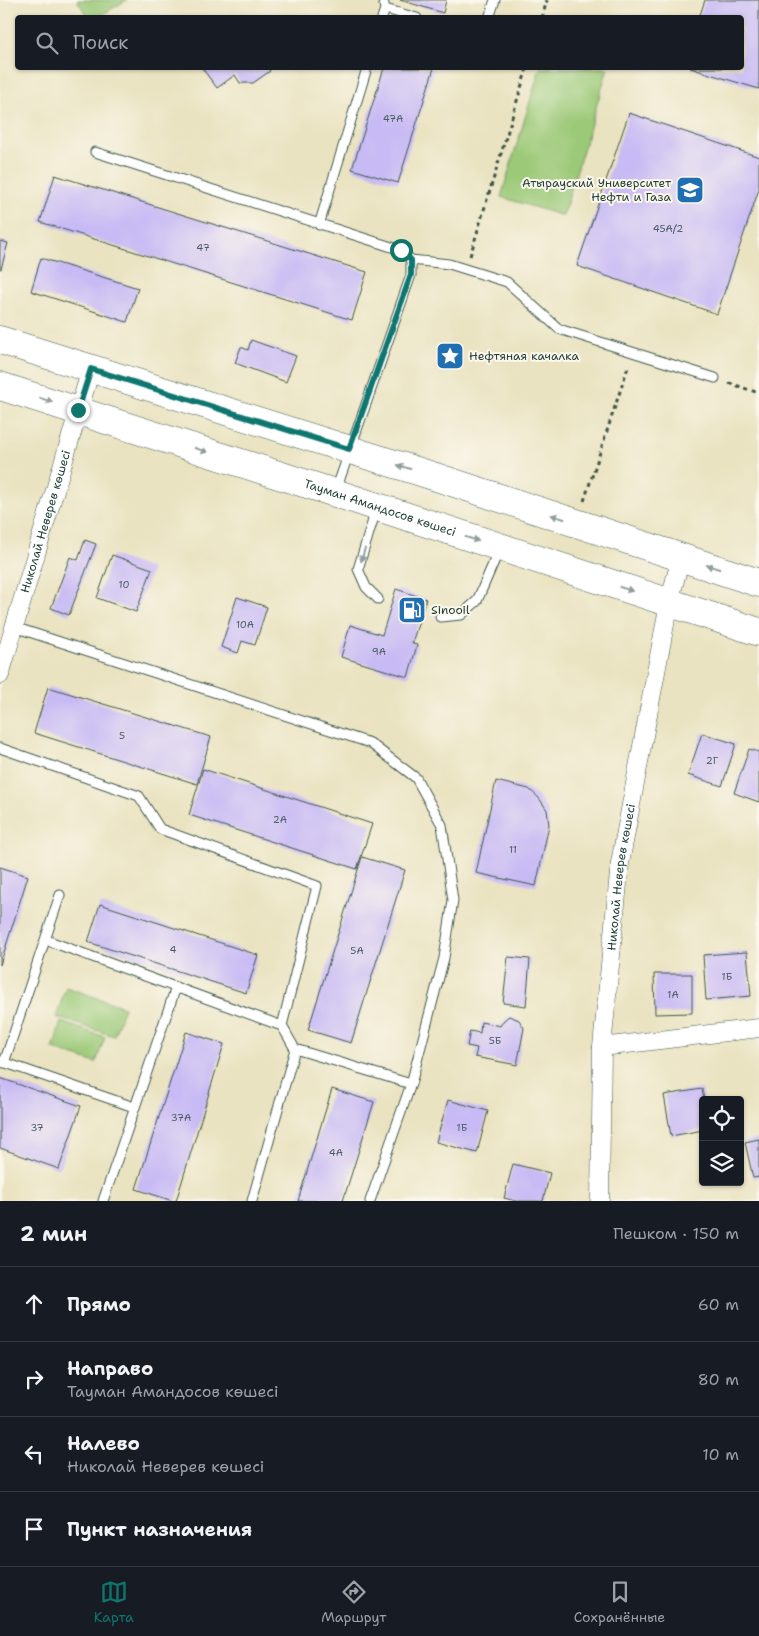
<!DOCTYPE html>
<html lang="ru">
<head>
<meta charset="utf-8">
<style>
  :root { --surface:#171b24; --page:#242831; --text:#f1f3f6; --muted:#9ea1a6; --line:#363941; --accent:#0f766e }
  body { margin:0; font-family:"Shantell Sans",sans-serif; background:var(--page); color:var(--text) }
  .controls { position:absolute; right:15px; bottom:15px; display:grid; overflow:hidden; border-radius:5px; box-shadow:0 1px 4px #0004 }
  .controls button { width:45px; height:45px; display:grid; place-items:center; padding:0; border:0; border-bottom:1px solid var(--line); background:var(--surface); color:var(--text); font:25px sans-serif }
  .stop { position:absolute; width:15px; height:15px; margin:-11px; border:4px solid #0f766e; border-radius:50%; background:#fff }
  .stop.end { background:#0f766e; border-color:#fff; box-shadow:0 1px 5px #0008 }
  .list { margin:0; padding:0; list-style:none }
  h2 { display:flex; justify-content:space-between; align-items:center; height:65px; margin:0; padding:0 20px; font-size:21px }
  h2 small { font-size:16px; font-weight:400; color:var(--muted) }
  .list li { display:grid; grid-template-columns:32px 1fr auto; gap:15px; align-items:center; box-sizing:border-box; height:75px; padding:0 20px; border-top:1px solid var(--line) }
  .list b { display:block; font-size:19px; white-space:nowrap }
  .list p { margin:0; font-size:16px; white-space:nowrap; color:var(--muted) }
  .list em { font-size:16px; font-style:normal; color:var(--muted) }
  .icon { flex:none; width:28px; height:28px; fill:none; stroke:currentColor; stroke-width:2; stroke-linecap:round; stroke-linejoin:round }
  .map { position:relative; flex:none; width:759px; height:1201px; overflow:hidden }
  .search { position:absolute; background:var(--surface); box-shadow:0 1px 4px #0004; left:15px; right:15px; top:15px; height:55px; display:flex; align-items:center; gap:12px; box-sizing:border-box; padding:0 18px; border-radius:5px; color:var(--muted); font-size:19px }
  .sheet { height:365px; background:var(--surface) }
  nav { display:flex; justify-content:space-around; align-items:center; box-sizing:border-box; height:70px; border-top:1px solid var(--line); background:var(--surface); font-size:14px; color:var(--muted) }
  nav a { display:grid; justify-items:center; gap:2px }
  nav .on { color:var(--accent) }
  .map>svg:first-child { display:block }
</style>
</head>
<body>
<div class="map">
<svg width="759" height="1201" viewBox="0 0 759 1201">
  <rect width="100%" height="100%" fill="#fbf7ec"/>
  <filter id="ink" filterUnits="userSpaceOnUse"><feTurbulence type="fractalNoise" baseFrequency=".02" numOctaves="2"/><feDisplacementMap in="SourceGraphic" scale="10" xChannelSelector="R" yChannelSelector="G"/><feConvolveMatrix kernelMatrix="1 2 1 2 8 2 1 2 1" color-interpolation-filters="sRGB"/></filter>
  <filter id="wash" filterUnits="userSpaceOnUse"><feTurbulence type="fractalNoise" baseFrequency=".0096" numOctaves="4" result="noise"/><feDisplacementMap in="SourceGraphic" scale="20" xChannelSelector="R" yChannelSelector="G"/><feGaussianBlur stdDeviation="1.12" result="paint"/><feColorMatrix in="noise" values="0 0 0 0 0 0 0 0 0 0 0 0 0 0 0 0 0 1.4 0 .05"/><feComposite in="paint" operator="in"/></filter>
  <g filter="url(#wash)">
    <rect width="100%" height="100%" fill="#eae3c1"/>
    <path fill="#9bc977" stroke="#5d8356" d="M77,0H127L98,17H88Z
      M540,68H608L563,216L501,197Z
      M66,987L124,1007L114,1036L56,1017Z
      M61,1022L105,1037L96,1063L53,1049Z"/>
    <g id="blocks">
      <path fill="#c8baf4" d="M400,0H446L443,13Z
        M705,0H759V89L690,68H742V18H699Z
        M202,68H268L270,71L253,83H240L235,75L217,88Z
        M384,68H434L398,183L352,169Z
        M629,113L759,157V189L717,314L577,266Z
        M55,175L367,272L352,320L40,222Z
        M0,241L8,243L1,269H0Z
        M41,258L138,288L127,322L31,291Z
        M251,340L296,356L286,382L235,363L241,347L248,350Z
        M85,540L96,544L69,615L51,608L70,557L78,560Z
        M112,555L152,569L136,612L97,598Z
        M396,589L426,599L412,643L417,645L408,677L341,657L350,625L382,635Z
        M237,597L267,607L255,645L242,641L238,653L221,647Z
        M48,687L211,737L197,784L34,733Z
        M702,733L736,744L722,786L688,775Z
        M749,749L759,752V802L734,793Z
        M203,769L372,824L357,869L189,815Z
        M496,781L529,789L539,798L547,810L549,825L536,886L476,873Z
        M362,857L405,870L351,1043L308,1030Z
        M0,867L28,876L0,965Z
        M100,904L258,955L246,993L88,942Z
        M747,952L751,996L706,1000L703,955Z
        M508,957L530,959L526,1006L503,1003Z
        M654,974H692V1013L655,1014Z
        M509,1016L519,1020L524,1028L517,1065L475,1057L477,1048L467,1046L470,1031L480,1033L481,1022L500,1026L504,1020Z
        M186,1032L224,1044L176,1201H173L136,1189Z
        M0,1078L81,1106L59,1169L0,1148Z
        M332,1089L374,1102L343,1201H298Z
        M702,1089L704,1100L703,1130L671,1136L664,1095Z
        M448,1100L488,1111L477,1153L436,1142Z
        M759,1139V1177L753,1178L745,1142Z
        M513,1164L550,1173L543,1201H516L504,1198Z"/>
    </g>
  </g>
  <g filter="url(#ink)">
    <use href="#blocks" fill-opacity="0" stroke="#3d5649" stroke-width="1"/>
    <g fill="none" stroke-linecap="round" stroke-linejoin="round">
      <defs>
        <path id="lane" d="M385,9L417,18
          M382,18L385,9L383,0
          M489,18L495,0
          M95,152L401,250L411,260V275L336,490
          M319,225L367,68
          M411,260L449,264L507,282L559,329L715,378
          M376,510L358,569L366,587L378,599
          M440,617L461,615L477,601L499,550
          M14,627L370,743L416,778L442,825L453,900L444,958L411,1084L370,1201
          M0,748L139,796L160,829L317,886L282,1026
          M46,940L282,1026L295,1049L411,1084
          M0,1061L134,1107
          M4,1063L60,895
          M103,1201L176,987
          M252,1201L295,1049"/>
        <g id="street">
          <path id="s1" d="M0,675L91,369"/>
          <path d="M602,1047L759,1028"/>
          <path id="s2" d="M600,1201L602,1047L620,863L669,603L681,557"/>
        </g>
        <g id="primary">
          <path d="M0,340L433,476L759,583"/>
          <path id="s3" d="M0,386L335,493L759,632"/>
        </g>
      </defs>
      <use href="#lane" stroke="#3d5649" stroke-width="11"/>
      <use href="#street" stroke="#3d5649" stroke-width="19"/>
      <use href="#primary" stroke="#3d5649" stroke-width="29"/>
      <path stroke="#3d5649" stroke-width="3" stroke-dasharray="4 4" stroke-linecap="butt" d="M542,18L547,0
        M470,256L527,68
        M729,383L759,393
        M584,501L628,367"/>
      <use href="#lane" stroke="#fff" stroke-width="9"/>
      <use href="#street" stroke="#fff" stroke-width="18"/>
      <use href="#primary" stroke="#fff" stroke-width="28"/>
    </g>
    <defs><path id="oneway-solid" d="M-6-.8H1V-3.2L6.5 0L1 3.2V.8H-6Z" transform="scale(1.25)"/></defs>
    <g fill="#8f9e9a">
      <use href="#oneway-solid" transform="translate(46 400) rotate(18)"/>
      <use href="#oneway-solid" transform="translate(201 450) rotate(18)"/>
      <use href="#oneway-solid" transform="translate(404 467) rotate(-162)"/>
      <use href="#oneway-solid" transform="translate(558 517) rotate(-162)"/>
      <use href="#oneway-solid" transform="translate(472 539) rotate(18)"/>
      <use href="#oneway-solid" transform="translate(363 555) rotate(106)"/>
      <use href="#oneway-solid" transform="translate(713 567) rotate(-162)"/>
      <use href="#oneway-solid" transform="translate(626 589) rotate(18)"/>
    </g>
  </g>
  <g fill="none" stroke-linecap="round" stroke-linejoin="round" filter="url(#ink)">
    <path stroke="#0f766e" stroke-width="6" d="M78,410L91,369L349,449L411,275V260L401,250"/>
  </g>
  <defs>
    <symbol id="university-square" viewBox="-11 -11 22 22"><rect x="-9" y="-9" width="18" height="18" rx="4" fill="#1f6fb2" stroke="#fbf7ec"/><path d="M0-5L7-2L0 1L-7-2ZM-4 1L0 2.5L4 1V4Q0 6-4 4Z" fill="#fff"/></symbol>
    <symbol id="sight-square" viewBox="-11 -11 22 22"><rect x="-9" y="-9" width="18" height="18" rx="4" fill="#1f6fb2" stroke="#fbf7ec"/><path d="M0-6L1.8-2.2L6-1.7L2.9 1.2L3.7 5.4L0 3.3L-3.7 5.4L-2.9 1.2L-6-1.7L-1.8-2.2Z" fill="#fff"/></symbol>
    <symbol id="fuel-square" viewBox="-11 -11 22 22"><rect x="-9" y="-9" width="18" height="18" rx="4" fill="#1f6fb2" stroke="#fbf7ec"/><path d="M-5.5-6h7V0h2V4h1.3V-2.5L3-4.5l.8-.8L6-3V5H2.5V1h-1V6h-7ZM-4.2-4.7v3.2H.2V-4.7Z" fill="#fff"/></symbol>
  </defs>
  <g fill-rule="evenodd">
    <use href="#university-square" x="674" y="174" width="32" height="32"/>
    <use href="#sight-square" x="434" y="340" width="32" height="32"/>
    <use href="#fuel-square" x="396" y="594" width="32" height="32"/>
  </g>
  <g text-anchor="middle" dominant-baseline="central" stroke-width="4" stroke-linejoin="round" paint-order="stroke">
    <g font-size="10" fill="#495c64">
      <text x="393" y="118">47А</text>
      <text x="668" y="228">45А/2</text>
      <text x="203" y="247">47</text>
      <text x="124" y="584">10</text>
      <text x="245" y="624">10А</text>
      <text x="379" y="651">9А</text>
      <text x="122" y="735">5</text>
      <text x="712" y="760">2Г</text>
      <text x="280" y="819">2А</text>
      <text x="513" y="849">11</text>
      <text x="173" y="949">4</text>
      <text x="357" y="950">5А</text>
      <text x="727" y="976">1Б</text>
      <text x="673" y="994">1А</text>
      <text x="495" y="1040">5Б</text>
      <text x="181" y="1117">37А</text>
      <text x="37" y="1127">37</text>
      <text x="462" y="1127">1Б</text>
      <text x="336" y="1152">4А</text>
    </g>
    <g font-size="12" fill="#1f3d34" stroke="#fbf7ec" text-anchor="start">
      <text x="671" y="183" text-anchor="end">Атырауский Университет<tspan x="671" dy="14">Нефти и Газа</tspan></text>
      <text x="469" y="356">Нефтяная качалка</text>
      <text x="431" y="610">Sinooil</text>
    </g>
    <g font-size="12" fill="#1f3d34" stroke="#fbf7ec">
      <text stroke="none"><textPath href="#s3" startOffset="399">Тауман Амандосов көшесі</textPath></text>
      <text stroke="none"><textPath href="#s1" startOffset="160">Николай Неверев көшесі</textPath></text>
      <text stroke="none"><textPath href="#s2" startOffset="325">Николай Неверев көшесі</textPath></text>
    </g>
  </g>
</svg>
<div class="controls">
<button><svg class="icon" aria-label="locate" viewBox="0 0 24 24"><circle cx="12" cy="12" r="6"/><path d="M12 2v4M12 18v4M2 12h4M18 12h4"/></svg></button>
<button><svg class="icon" aria-label="layers" viewBox="0 0 24 24"><path d="M12 4l9 5-9 5-9-5zM3 14l9 5 9-5"/></svg></button>
</div>
<div class="stop" style="left:401px;top:250px"></div>
<div class="stop end" style="left:78px;top:410px"></div>
<div class="search"><svg class="icon" aria-label="search" viewBox="0 0 24 24"><circle cx="10" cy="10" r="6"/><path d="M15 15l6 6"/></svg>Поиск</div>
</div>
<section class="sheet">
<h2>2 мин<small>Пешком · 150 m</small></h2>
<ul class="list">
<li><svg class="icon" aria-label="ahead" viewBox="0 0 24 24"><path d="M12 20V5M6 11l6-6 6 6"/></svg><div><b>Прямо</b></div><em>60 m</em></li>
<li><svg class="icon" aria-label="right" viewBox="0 0 24 24"><path d="M7 20v-9h11M14 6l5 5-5 5"/></svg><div><b>Направо</b><p>Тауман Амандосов көшесі</p></div><em>80 m</em></li>
<li><svg class="icon" aria-label="left" viewBox="0 0 24 24"><path d="M17 20v-9H6M10 6l-5 5 5 5"/></svg><div><b>Налево</b><p>Николай Неверев көшесі</p></div><em>10 m</em></li>
<li><svg class="icon" aria-label="arrive" viewBox="0 0 24 24"><path d="M6 21V4h12l-3 4 3 4H6"/></svg><div><b>Пункт назначения</b></div></li>
</ul>
</section>
<nav>
<a class="on"><svg class="icon" aria-label="map" viewBox="0 0 24 24"><path d="M3 6l6-2 6 2 6-2v14l-6 2-6-2-6 2zM9 4v14M15 6v14"/></svg>Карта</a>
<a><svg class="icon" aria-label="directions" viewBox="0 0 24 24"><path d="M12 3l9 9-9 9-9-9zM9 14v-3h6M13 9l2 2-2 2"/></svg>Маршрут</a>
<a><svg class="icon" aria-label="saved" viewBox="0 0 24 24"><path d="M7 4h10v16l-5-4-5 4z"/></svg>Сохранённые</a>
</nav>
</body>
</html>
